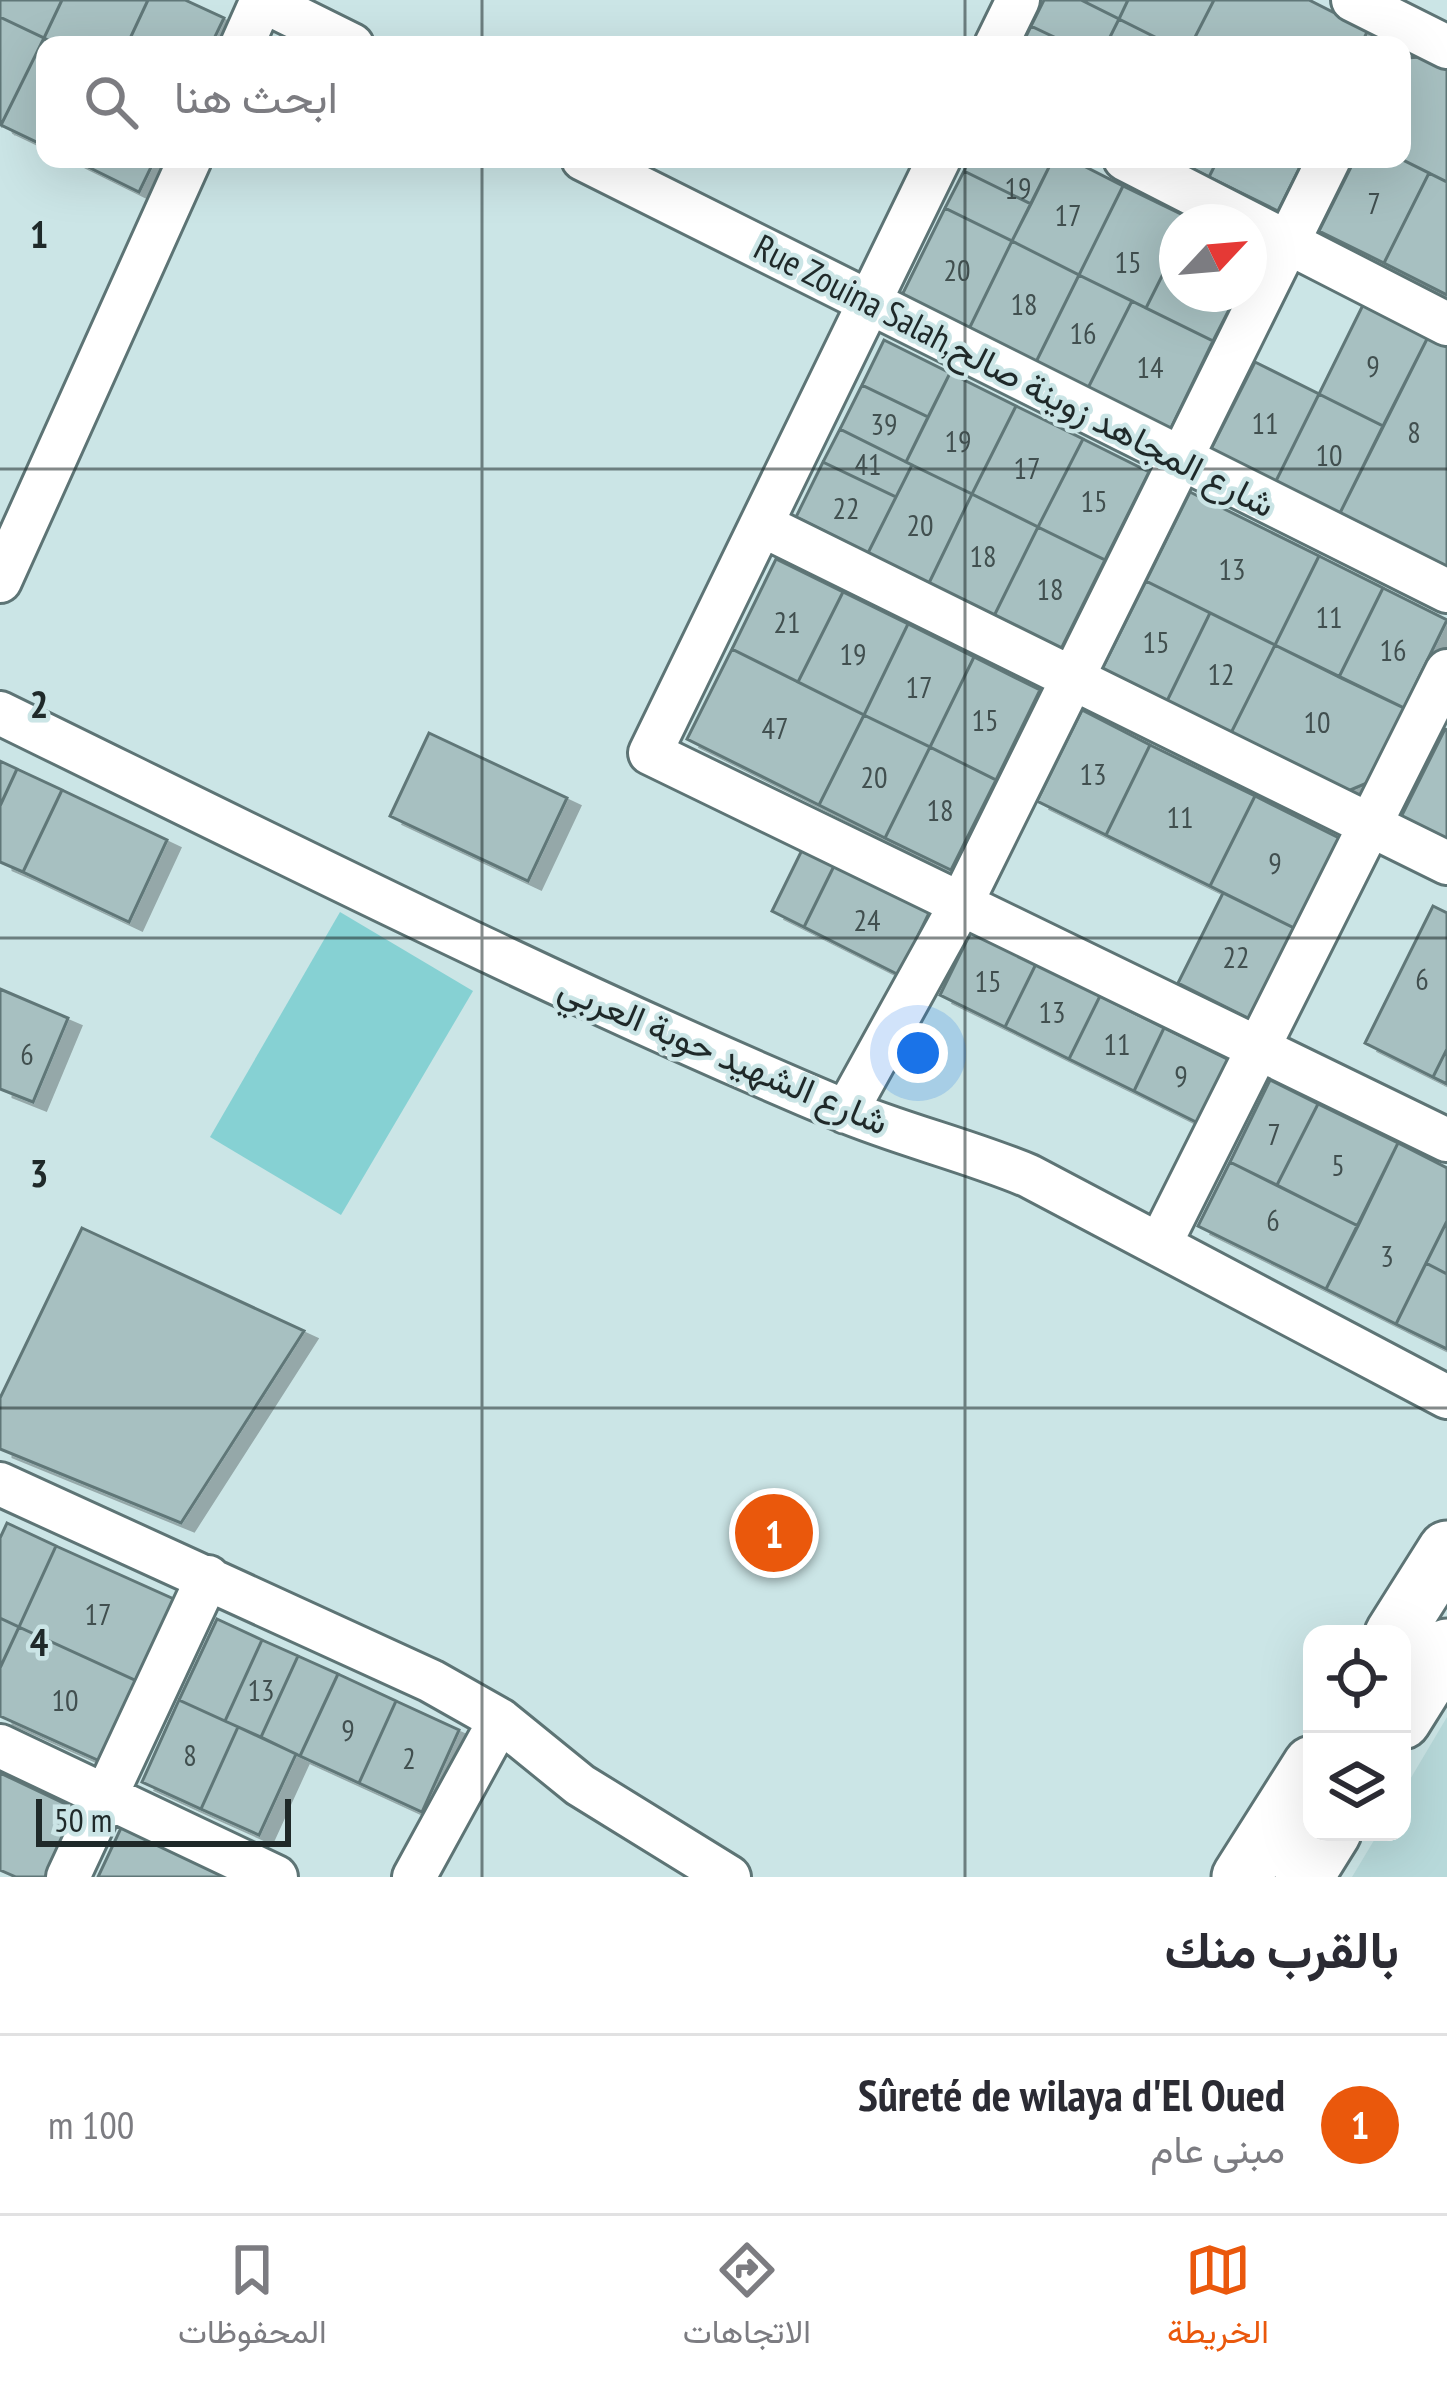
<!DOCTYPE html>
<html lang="ar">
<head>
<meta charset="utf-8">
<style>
  :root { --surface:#fff; --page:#f2f2f3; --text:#2b2b33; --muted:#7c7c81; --line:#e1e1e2; --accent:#ea580c }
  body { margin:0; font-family:"PT Sans Narrow",Vazirmatn,sans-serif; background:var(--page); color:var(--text); direction:rtl }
  .controls { position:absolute; right:36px; bottom:36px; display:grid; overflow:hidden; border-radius:24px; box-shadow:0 12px 48px #0002 }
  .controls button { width:108px; height:108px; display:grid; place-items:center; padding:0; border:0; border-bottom:3px solid var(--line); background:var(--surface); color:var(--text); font:60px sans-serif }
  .compass { position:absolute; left:1159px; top:204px; width:108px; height:108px; border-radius:50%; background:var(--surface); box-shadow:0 12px 48px #0002; rotate:64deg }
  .scale { position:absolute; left:36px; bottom:30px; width:255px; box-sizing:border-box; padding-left:12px; border:6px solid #1f2929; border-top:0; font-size:33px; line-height:42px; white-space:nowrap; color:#1f2929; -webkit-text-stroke:9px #cbe5e6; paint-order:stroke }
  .you { position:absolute; left:918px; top:1053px; width:42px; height:42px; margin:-30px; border:9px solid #fff; border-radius:50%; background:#1a73e8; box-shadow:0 0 0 18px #1a73e833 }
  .badge { display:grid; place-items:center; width:78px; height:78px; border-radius:50%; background:var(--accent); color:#fff; font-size:39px; font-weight:700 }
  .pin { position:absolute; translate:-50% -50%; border:6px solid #fff; box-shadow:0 3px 12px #0006 }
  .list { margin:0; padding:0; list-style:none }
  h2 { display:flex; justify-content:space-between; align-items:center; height:156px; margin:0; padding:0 48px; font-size:51px }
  h2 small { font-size:39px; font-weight:400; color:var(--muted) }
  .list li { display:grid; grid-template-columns:78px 1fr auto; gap:36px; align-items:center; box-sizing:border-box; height:180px; padding:0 48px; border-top:3px solid var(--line) }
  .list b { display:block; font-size:45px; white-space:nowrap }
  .list p { margin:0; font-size:39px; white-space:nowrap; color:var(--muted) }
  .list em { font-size:39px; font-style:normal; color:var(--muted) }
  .icon { flex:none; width:66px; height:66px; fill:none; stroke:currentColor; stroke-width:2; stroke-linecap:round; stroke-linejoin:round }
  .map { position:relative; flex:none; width:1447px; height:1877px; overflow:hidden; direction:ltr }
  .search { position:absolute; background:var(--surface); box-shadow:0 12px 48px #0002; left:36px; right:36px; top:36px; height:132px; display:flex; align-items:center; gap:30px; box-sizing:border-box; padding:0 42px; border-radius:24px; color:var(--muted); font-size:45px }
  .sheet { height:336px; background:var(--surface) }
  nav { display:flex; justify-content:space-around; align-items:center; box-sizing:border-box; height:168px; border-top:3px solid var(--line); background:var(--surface); font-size:33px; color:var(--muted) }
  nav a { display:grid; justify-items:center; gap:6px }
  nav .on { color:var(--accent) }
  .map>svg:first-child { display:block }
</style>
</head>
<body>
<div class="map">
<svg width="1447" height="1877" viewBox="0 0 1447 1877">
  <defs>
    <filter id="shadow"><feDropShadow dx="13" dy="8" stdDeviation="0" flood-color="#0004"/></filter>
  </defs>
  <rect width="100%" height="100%" fill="#cbe5e6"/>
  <path fill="#b7d9da" d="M1447,1717V1877H1352L1379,1832H1402V1793Z"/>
  <path fill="#86d1d3" d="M340,912L473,991L341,1215L210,1137Z"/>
  <path fill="#a7c0c1" stroke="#607778" stroke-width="3" filter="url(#shadow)" d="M0,0H62L44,38L0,17Z
    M62,0H148L127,45H58L44,38Z
    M148,0H185L224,18L211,45H127Z
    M1044,0H1081L1119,19L1106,45H1071L1031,26Z
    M1081,0H1128L1119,19Z
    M1128,0H1214L1191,45H1171L1119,19Z
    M1214,0H1309L1368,30L1361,45H1191Z
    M0,17L44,38L1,125L0,124Z
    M1119,19L1171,45H1106Z
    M1031,26L1071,45H1022Z
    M44,38L58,45H45V146L1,125Z
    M1422,57L1447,69V182L1401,159L1402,65L1405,58Z
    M72,159H155L139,192Z
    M969,159H1053L1031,204L964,171Z
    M1053,159H1070L1123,186L1079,275L1012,241Z
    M1173,159H1218L1209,177Z
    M1218,159H1304L1278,211L1209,177Z
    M1355,159H1401L1429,173L1384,263L1319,231Z
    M964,171L1031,204L1012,241L945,208Z
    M1429,173L1447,182V295L1384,263Z
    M1123,186L1191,219L1177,222V246L1146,308L1079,275Z
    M945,208L1012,241L968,331L901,297Z
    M1012,241L1079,275L1035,364L968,331Z
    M1177,246V294H1237L1213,341L1146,308Z
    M1079,275L1132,301L1087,390L1035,364Z
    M1132,301L1213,341L1170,430L1087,390Z
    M1363,305L1428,337L1383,426L1319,394Z
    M1428,337L1447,346V568L1339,515Z
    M884,340L950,373L928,417L862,385Z
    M1255,362L1319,394L1275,483L1210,451Z
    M950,373L1016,406L972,494L906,462Z
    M862,385L928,417L906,462L840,429Z
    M1319,394L1383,426L1339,515L1275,483Z
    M1016,406L1083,439L1038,527L972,494Z
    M840,429L912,465L896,497L823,462Z
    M1083,439L1149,472L1105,560L1038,527Z
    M823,462L896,497L868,553L796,517Z
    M912,465L972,494L929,583L868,553Z
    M1190,492L1319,556L1275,645L1146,581Z
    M972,494L1038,527L994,616L929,583Z
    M1038,527L1105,560L1061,649L994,616Z
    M1319,556L1383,588L1339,677L1275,645Z
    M776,559L843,592L798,682L732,649Z
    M1146,581L1210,613L1167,701L1102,669Z
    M1383,588L1447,620L1404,708L1339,677Z
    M843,592L908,624L864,715L798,682Z
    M1210,613L1275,645L1231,733L1167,701Z
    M908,624L974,657L930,747L864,715Z
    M1275,645L1404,708L1367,783L1348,791L1231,733Z
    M732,649L864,715L819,805L687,739Z
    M974,657L1040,690L996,780L930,747Z
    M1082,710L1150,745L1106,835L1037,801Z
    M864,715L930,747L885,838L819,805Z
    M1445,729L1447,730V840L1401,817Z
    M429,733L567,798L528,881L390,816Z
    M1150,745L1255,796L1210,886L1106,835Z
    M930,747L996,780L951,870L885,838Z
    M0,761L17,769L0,806Z
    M17,769L62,790L23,872L0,862V806Z
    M62,790L167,840L129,922L23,872Z
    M1255,796L1339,838L1294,928L1210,886Z
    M803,848L835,864L804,927L772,911Z
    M835,864L930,911L899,975L804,927Z
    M1223,893L1294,928L1250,1019L1178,983Z
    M1433,906L1447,913V1049L1433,1077L1365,1043Z
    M971,932L1036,964L1005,1027L940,995Z
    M1036,964L1100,996L1069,1059L1005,1027Z
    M0,989L68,1018L33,1102L0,1089Z
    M1100,996L1164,1028L1134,1091L1069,1059Z
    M1164,1028L1229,1060L1198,1123L1134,1091Z
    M1447,1049V1084L1433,1077Z
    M1270,1080L1318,1104L1277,1185L1230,1162Z
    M1318,1104L1398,1143L1358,1226L1277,1185Z
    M1398,1143L1447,1168V1221L1396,1324L1326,1289Z
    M1230,1162L1358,1226L1326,1289L1198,1226Z
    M1447,1221V1274L1426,1263Z
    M82,1228L304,1331L181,1523L0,1449V1398Z
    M1426,1263L1447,1274V1349L1396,1324Z
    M7,1523L56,1546L19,1627L0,1618V1538Z
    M56,1546L176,1600L139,1682L19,1627Z
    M0,1618L19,1627L0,1668Z
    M217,1619L262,1640L225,1721L179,1700Z
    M19,1627L139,1682L102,1762L0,1716V1668Z
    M262,1640L298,1656L261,1737L225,1721Z
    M298,1656L338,1674L300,1756L261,1737Z
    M338,1674L396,1701L359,1783L300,1756Z
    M179,1700L238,1727L201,1809L142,1782Z
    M396,1701L459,1730L422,1812L359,1783Z
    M238,1727L296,1754L259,1835L201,1809Z
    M0,1773L80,1811L49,1877H16L0,1870Z
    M121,1828L228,1877H98Z"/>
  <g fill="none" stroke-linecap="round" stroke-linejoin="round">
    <defs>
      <path id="minor" d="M261,0L352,45
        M1353,0L1447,47
        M242,45L262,0
        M996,45L1018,0
        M583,159L1447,591
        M939,159L650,753L1447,1140
        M1125,159L1447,324
        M762,525L1447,863
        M0,581L190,159
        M0,713C278,849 555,989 840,1109C902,1135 967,1150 1029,1176L1447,1397
        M846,1112L961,904L1329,159
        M1160,1244L1447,671
        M0,1484L431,1681L500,1720L580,1785L729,1877
        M0,1746L276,1877
        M68,1877L208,1577
        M414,1877L500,1720"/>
      <path id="secondary" d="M1394,1634L1447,1550
        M1402,1720L1447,1648
        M1241,1877L1312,1765
        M1304,1877L1332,1832"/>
    </defs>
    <use href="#minor" stroke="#5d7475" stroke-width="48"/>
    <use href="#secondary" stroke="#5d7475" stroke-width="63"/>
    <use href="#minor" stroke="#fff" stroke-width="42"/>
    <use href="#secondary" stroke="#fff" stroke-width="57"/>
  </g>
  <path fill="none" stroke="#1f2929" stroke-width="3" stroke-opacity="0.55" d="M482,0V45M965,0V45M482,159V1877M965,159V1877M0,469H1447M0,938H1447M0,1408H1447"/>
  <g text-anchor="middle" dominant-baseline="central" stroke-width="9" stroke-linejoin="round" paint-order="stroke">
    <g font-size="30" fill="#414f4f">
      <text x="1018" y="187">19</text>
      <text x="1374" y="202">7</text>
      <text x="1068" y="214">17</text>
      <text x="1128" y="261">15</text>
      <text x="957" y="269">20</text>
      <text x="1024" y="303">18</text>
      <text x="1083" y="332">16</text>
      <text x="1373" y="365">9</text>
      <text x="1150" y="366">14</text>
      <text x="1265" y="422">11</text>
      <text x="884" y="423">39</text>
      <text x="1414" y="431">8</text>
      <text x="958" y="440">19</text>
      <text x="1329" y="454">10</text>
      <text x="868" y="463">41</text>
      <text x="1027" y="467">17</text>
      <text x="1094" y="500">15</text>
      <text x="846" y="507">22</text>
      <text x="920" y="524">20</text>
      <text x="983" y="555">18</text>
      <text x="1232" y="568">13</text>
      <text x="1050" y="588">18</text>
      <text x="1329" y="616">11</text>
      <text x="787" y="621">21</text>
      <text x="1156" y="641">15</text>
      <text x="1393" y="649">16</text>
      <text x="853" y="653">19</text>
      <text x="1221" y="673">12</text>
      <text x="919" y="686">17</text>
      <text x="985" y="719">15</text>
      <text x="1317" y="721">10</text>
      <text x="775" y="727">47</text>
      <text x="1093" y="773">13</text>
      <text x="874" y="776">20</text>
      <text x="940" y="809">18</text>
      <text x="1180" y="816">11</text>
      <text x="1275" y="862">9</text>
      <text x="867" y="919">24</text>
      <text x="1236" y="956">22</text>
      <text x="1422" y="978">6</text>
      <text x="988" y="980">15</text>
      <text x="1052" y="1011">13</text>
      <text x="1117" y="1043">11</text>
      <text x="27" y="1053">6</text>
      <text x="1181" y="1075">9</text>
      <text x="1274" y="1133">7</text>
      <text x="1338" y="1164">5</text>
      <text x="1273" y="1219">6</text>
      <text x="1387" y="1255">3</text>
      <text x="98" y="1613">17</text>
      <text x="261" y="1689">13</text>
      <text x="65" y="1699">10</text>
      <text x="348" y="1729">9</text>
      <text x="190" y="1754">8</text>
      <text x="409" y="1757">2</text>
    </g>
    <g font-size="36" fill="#1f2929" stroke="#cbe5e6">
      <text transform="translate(1015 375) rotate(27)">Rue Zouina Salah,شارع المجاهد زوينة صالح</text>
      <text transform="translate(724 1054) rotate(23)">شارع الشهيد حوبة العربي</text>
    </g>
  </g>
  <g font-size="39" text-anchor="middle" font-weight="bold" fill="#1f2929" stroke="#cbe5e6" stroke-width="9" stroke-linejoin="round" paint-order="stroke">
    <text x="39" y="248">1</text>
    <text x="39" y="718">2</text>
    <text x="39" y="1187">3</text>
    <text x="39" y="1656">4</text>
  </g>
</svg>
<div class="controls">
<button><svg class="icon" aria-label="locate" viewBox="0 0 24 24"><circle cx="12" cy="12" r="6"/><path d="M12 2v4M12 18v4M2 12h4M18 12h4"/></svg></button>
<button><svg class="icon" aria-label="layers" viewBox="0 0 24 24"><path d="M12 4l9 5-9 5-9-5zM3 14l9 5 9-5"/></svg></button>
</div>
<svg class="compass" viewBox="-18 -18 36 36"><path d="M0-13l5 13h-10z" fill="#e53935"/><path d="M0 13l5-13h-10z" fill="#7c7c81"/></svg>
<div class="scale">50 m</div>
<div class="you"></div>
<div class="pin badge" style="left:774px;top:1533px">1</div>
<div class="search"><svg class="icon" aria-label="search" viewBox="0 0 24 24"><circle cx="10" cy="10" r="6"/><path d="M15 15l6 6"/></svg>ابحث هنا</div>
</div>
<section class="sheet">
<h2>بالقرب منك<small></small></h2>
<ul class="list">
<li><span class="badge">1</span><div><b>Sûreté de wilaya d'El Oued</b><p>مبنى عام</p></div><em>100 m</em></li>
</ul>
</section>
<nav>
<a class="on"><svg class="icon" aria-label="map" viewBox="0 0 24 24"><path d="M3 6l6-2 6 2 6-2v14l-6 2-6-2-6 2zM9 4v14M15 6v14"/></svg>الخريطة</a>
<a><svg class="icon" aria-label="directions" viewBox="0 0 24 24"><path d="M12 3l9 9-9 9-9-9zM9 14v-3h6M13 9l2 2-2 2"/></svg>الاتجاهات</a>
<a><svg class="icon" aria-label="saved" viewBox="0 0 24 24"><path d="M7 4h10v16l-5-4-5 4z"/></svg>المحفوظات</a>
</nav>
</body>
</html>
